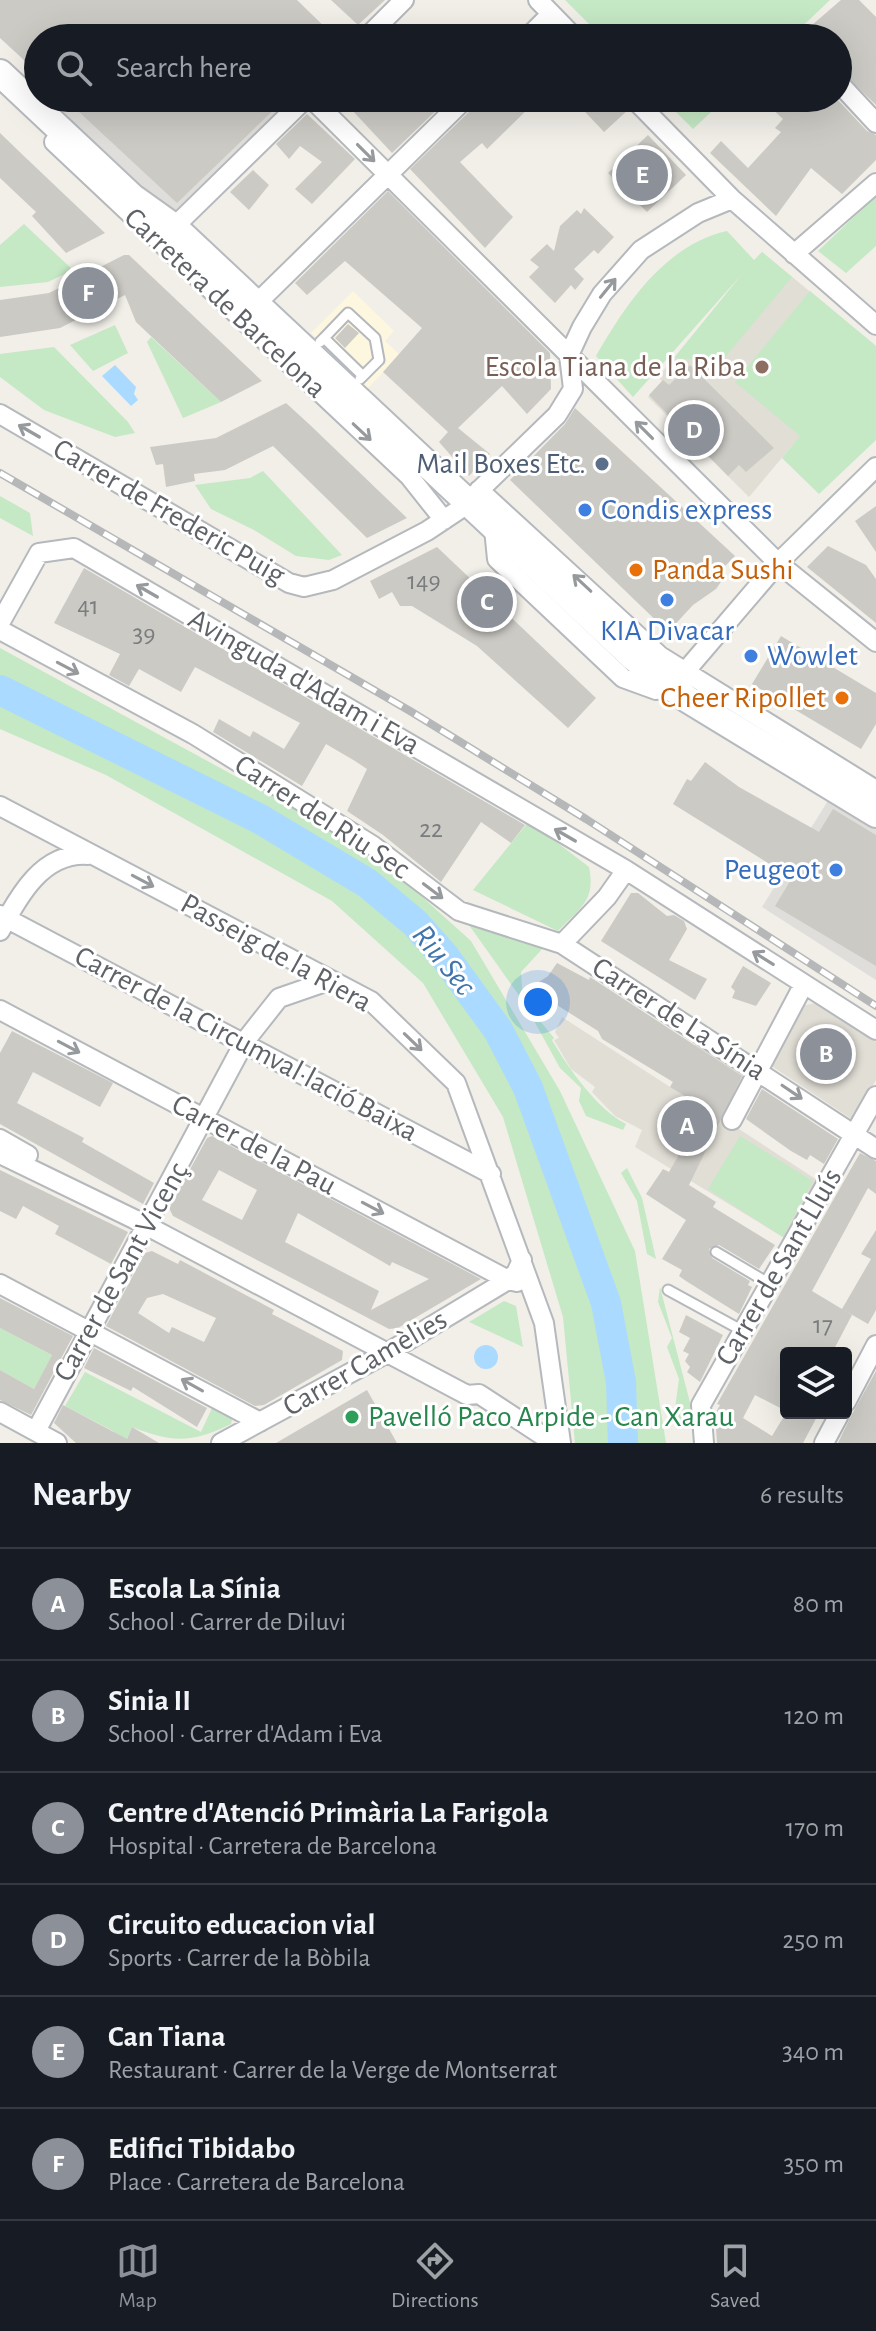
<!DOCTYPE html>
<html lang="en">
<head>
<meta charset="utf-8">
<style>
  :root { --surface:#171b24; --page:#242831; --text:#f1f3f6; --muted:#9ea1a6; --line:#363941; --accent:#8c9099 }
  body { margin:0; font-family:"Alegreya Sans",sans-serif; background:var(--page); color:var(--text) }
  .controls { position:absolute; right:24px; bottom:24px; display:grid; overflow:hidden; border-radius:8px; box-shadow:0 8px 32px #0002 }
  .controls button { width:72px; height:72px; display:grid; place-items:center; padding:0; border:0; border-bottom:2px solid var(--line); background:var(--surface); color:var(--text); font:40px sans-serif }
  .you { position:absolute; left:538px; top:1002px; width:28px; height:28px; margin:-20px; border:6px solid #fff; border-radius:50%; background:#1a73e8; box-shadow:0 0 0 12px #1a73e833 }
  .badge { display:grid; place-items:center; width:52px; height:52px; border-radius:50%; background:var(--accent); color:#fff; font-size:26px; font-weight:700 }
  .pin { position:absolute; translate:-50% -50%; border:4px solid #fff; box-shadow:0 2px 8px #0006 }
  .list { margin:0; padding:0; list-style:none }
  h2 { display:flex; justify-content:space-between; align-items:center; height:104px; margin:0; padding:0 32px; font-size:34px }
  h2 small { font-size:26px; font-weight:400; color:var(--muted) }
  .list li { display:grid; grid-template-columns:52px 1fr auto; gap:24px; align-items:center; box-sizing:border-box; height:112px; padding:0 32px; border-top:2px solid var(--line) }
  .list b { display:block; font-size:30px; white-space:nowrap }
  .list p { margin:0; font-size:26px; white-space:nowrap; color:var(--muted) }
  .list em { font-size:26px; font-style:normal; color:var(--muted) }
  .icon { flex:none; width:44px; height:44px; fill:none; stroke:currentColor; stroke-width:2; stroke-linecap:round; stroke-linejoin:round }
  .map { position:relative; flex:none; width:876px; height:1443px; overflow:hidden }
  .search { position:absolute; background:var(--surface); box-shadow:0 8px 32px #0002; left:24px; right:24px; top:24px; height:88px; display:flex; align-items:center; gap:20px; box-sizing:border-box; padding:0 28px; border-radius:44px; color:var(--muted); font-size:30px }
  .sheet { height:776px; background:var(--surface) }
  nav { display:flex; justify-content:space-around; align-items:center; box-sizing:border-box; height:112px; border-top:2px solid var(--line); background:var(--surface); font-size:22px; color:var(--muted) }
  nav a { display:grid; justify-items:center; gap:4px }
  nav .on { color:var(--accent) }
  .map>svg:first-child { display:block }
</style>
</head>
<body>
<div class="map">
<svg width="876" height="1443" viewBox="0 0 876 1443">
  <rect width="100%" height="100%" fill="#f1efe8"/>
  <path fill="#fef7e0" d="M353,291L394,331L385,341L400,355L367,389L311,333Z"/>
  <path fill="#e0deda" d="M48,98H311L177,222Z
    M847,770L876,788V980L762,907Z"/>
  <path fill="#e1ded6" d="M762,252L876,346L749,497L648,397L662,381L658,377Z
    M815,1003L876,1042V1080L853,1120L770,1065L802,1006Z
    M562,1017L670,1087L699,1038L763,1081L739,1129L817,1180L786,1239L635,1147L642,1130L615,1116L592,1092L595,1087L571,1069L554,1040L559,1038L555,1032Z"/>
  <path fill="#c5e8c5" d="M565,0H830L790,38H603Z
    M662,98H726L693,129Z
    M876,196V246L846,273L818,251Z
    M24,224L73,270L48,282L0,287V245Z
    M727,231L754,260L762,252L792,277L721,362L674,358L742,274L633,397L596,356C626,304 665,245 727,231Z
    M810,291L876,346V440L819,494L782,458L800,436L735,382Z
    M115,325L128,353L93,371L70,345Z
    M151,337L221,402L183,418L147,342Z
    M54,347L128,422L135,433L115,437L44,410L0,377V354Z
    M263,471L342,555L329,560L296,556L254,530L211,509L195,485L250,478Z
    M0,496L30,513L33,536L0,518Z
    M0,648L369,849L471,941L560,1091L635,1251L666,1443H575L563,1317L503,1117L423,983L332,901L106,775L0,729Z
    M529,821L589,867C596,901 580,908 558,931L473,890Z
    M469,925L544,947L521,972L523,1001L526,999L532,1011L554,1038L552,1040C568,1068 598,1110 626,1124L623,1130L586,1116L579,1101L581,1088L560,1068L523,1001Z
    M740,1136L813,1181L783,1237L708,1189Z
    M627,1168L642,1198L656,1259L647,1254L637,1201L621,1173Z
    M660,1287L694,1418L690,1428L677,1425L674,1416L679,1379L667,1347L672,1338L658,1302Z
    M504,1301L516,1306L523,1347L469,1322Z
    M0,1328L52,1355L34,1389L0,1370Z
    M85,1372L201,1432L212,1408L233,1415L231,1424C192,1443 173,1443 132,1427L125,1443L113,1431L65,1406Z"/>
  <path fill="#aadaff" d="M115,365L136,387L134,394L138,400L131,406L102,376Z
    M474 1357a12 12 0 1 1 24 0a12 12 0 1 1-24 0Z"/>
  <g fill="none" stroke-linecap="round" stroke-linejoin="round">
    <path stroke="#aadaff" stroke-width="30" d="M0,690L258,818L367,883L415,923L445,957L498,1030L528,1088L606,1303L621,1382L623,1443"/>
  </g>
  <path fill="#cccac5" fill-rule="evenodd" d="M0,0H297L336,38H38V73L0,38Z
    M331,0H385L358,25Z
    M841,0H859L876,17V105L838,68V38H797Z
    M64,98H286L177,203Z
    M362,98H449L392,153L351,109Z
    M478,98H539L487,149L482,143L460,162L513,217L485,248L410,169L474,107Z
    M572,98H621L628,110L604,132Z
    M775,98H836L867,131L876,135V160L842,194L811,168L776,216L710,153L721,141L748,168L781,132L775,128L783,119L767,104Z
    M307,114L355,159L312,204L295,189L322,162L300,146L289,159L276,144Z
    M0,133L26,158L105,233L66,253L32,216L36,212L0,178Z
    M648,135L686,175L647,212L608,173Z
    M253,170L269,185L249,210L230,192Z
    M388,191L550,353L551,389L527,414L502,386L458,428L490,454L469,476L439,442L448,432L383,372L422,328L345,261L307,295L295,283Z
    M584,208L614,237L598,254L594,250L574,269L584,279L575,290L571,285L555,303L529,277L539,267L530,260L547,244L554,251L560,226L577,210L581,214Z
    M124,255H129L262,381L221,402L136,322L125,295L60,328L0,337V300L49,293Z
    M348,324L359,333L345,348L335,338Z
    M690,365L774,448L746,472L739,465L728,476L649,395L663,380L669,385Z
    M286,403L309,424L407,518L367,538L273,446L225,470L194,474L195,481L166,487L163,464L156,465L150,447L216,438Z
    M575,408L735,556L725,566V576L716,589L693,605L668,632L510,480L565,424Z
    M876,506V552L855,521Z
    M828,546L866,565L876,579V623L807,567Z
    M437,547L596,698L568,728L477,646L412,606H400L392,592L379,599L370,581Z
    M84,568L525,825L511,843L481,822L441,882L383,835L347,811L367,769L355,761L326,744L302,786L213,732L219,719L250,737L253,731L284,749L300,723L195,667L181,692L139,669L129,686L109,675L120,654L54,623Z
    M781,636L876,693V724L861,749L752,684Z
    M705,762L739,787L819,832L833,809L876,835V966L775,906L792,878L673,804L687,779L691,781Z
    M631,893H638L667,916L674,915L684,921L687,929L669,960L707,979L695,1000L601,941Z
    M557,963L589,980L590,977L742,1076L689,1185L716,1202L713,1207L775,1245L759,1269L719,1245L709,1249L712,1258L750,1281L748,1285L752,1287L739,1314L686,1281L679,1276L682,1270L662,1259L686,1220L646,1194L663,1169L669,1172L701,1116L681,1103L685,1096L670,1087L673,1082L602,1039L598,1031L530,988L548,976Z
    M743,966L771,983L756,1006L732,998L735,991L731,987Z
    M12,1031L113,1083L100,1107L33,1072L17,1103L84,1138L82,1142L154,1183L143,1204L0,1124V1053Z
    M836,1037L845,1042L844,1054L851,1067L838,1066L825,1082L806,1068L828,1038Z
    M762,1089L838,1139L824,1164L810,1155L807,1160L791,1151L746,1119Z
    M212,1136L481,1279L398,1328L389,1329L173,1216L169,1208L207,1138ZM219,1170L257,1190L242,1220L202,1200ZM298,1213L390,1266L392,1262L429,1279L371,1310L379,1291L285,1242Z
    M860,1153L876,1161V1194L868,1188L812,1291L852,1315L832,1353H786V1411L755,1395L743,1418L772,1436L786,1413H819L803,1443H717L715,1414L720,1405L717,1404Z
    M0,1170L128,1232L111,1264L55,1234L59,1226L23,1206L16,1219L0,1211Z
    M876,1230V1310L868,1324L842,1309L871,1259L861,1254Z
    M152,1251L178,1264L180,1260L274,1310L272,1314L343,1351L342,1360L264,1405L255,1406L106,1326L145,1253ZM163,1294L216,1318L204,1342L172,1327L169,1333L138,1313L147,1298Z
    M0,1298L73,1336L31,1415L0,1400V1370L34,1389L52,1355L0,1328Z
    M686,1315L723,1335L700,1382L687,1372L690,1367L685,1361L689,1354L683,1351L690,1338L679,1332Z
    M94,1348L207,1408L197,1427L133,1387L131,1391L84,1368Z
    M876,1371V1443H838L851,1416Z
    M367,1390L397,1443H276Z
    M63,1405L127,1439L132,1427L159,1443H76L54,1423Z"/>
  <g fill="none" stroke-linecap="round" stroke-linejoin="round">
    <defs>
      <path id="service" d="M324,338L348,313L375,338L379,360L363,376
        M320,342L324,338L363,376L360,379
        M716,1252L770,1284
        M668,1290L743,1331"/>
      <path id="minor" d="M538,0L575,38
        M366,38L404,0
        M527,38L551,14
        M838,82L876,123
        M311,98L778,563L876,642
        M633,98L732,199L876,325
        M54,142L409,476L444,520
        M174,227L306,98
        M794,254L876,183
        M256,304L466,98
        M0,414L289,583L304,587L333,580L427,531L460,509L557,415L573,389L569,355L582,327L602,294L641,250L698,213L732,199
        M479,490L660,656L876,790
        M494,529L497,559L623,678L656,690L672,687L778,563L876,467
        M0,623L39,553L74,548L626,870L876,1030
        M0,630L193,734L372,845L459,911L562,944L876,1149
        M0,806L371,1001L456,1083L544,1323L561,1443
        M0,915L491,1174
        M0,931C19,895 43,852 88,855
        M562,944L607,897L626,870
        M0,1010L508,1280L516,1273L522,1260
        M732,1120L804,984
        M0,1139L28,1155
        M0,1154L134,1219L467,1395L479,1394L554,1443
        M0,1284L260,1422
        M846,1402L876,1345
        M0,1412L57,1443
        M36,1431L245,1041L279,998L331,980
        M221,1443L387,1353L508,1280L517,1282
        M704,1443L701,1405L876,1096
        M824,1443L840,1413"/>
      <path id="secondary" d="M0,73L132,197L174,227L633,657L687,699L876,814"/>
    </defs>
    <use href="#service" stroke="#b5b8bc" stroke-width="13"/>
    <use href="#minor" stroke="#b5b8bc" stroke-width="22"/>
    <use href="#secondary" stroke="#b6babf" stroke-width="30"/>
    <use href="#service" stroke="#fff" stroke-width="9"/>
    <use href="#minor" stroke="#fff" stroke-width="18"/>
    <use href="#secondary" stroke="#fff" stroke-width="26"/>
    <defs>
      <path id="rail" d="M0,473L410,711L586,819L876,1006"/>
    </defs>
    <use href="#rail" stroke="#b6b7b8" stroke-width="8"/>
    <use href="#rail" stroke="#fff" stroke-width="5" stroke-dasharray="15" stroke-linecap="butt"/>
  </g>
  <defs><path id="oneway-shaft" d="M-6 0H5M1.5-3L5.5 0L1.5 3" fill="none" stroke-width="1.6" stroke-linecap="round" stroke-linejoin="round" transform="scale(2)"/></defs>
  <g stroke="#979a9d">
    <use href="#oneway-shaft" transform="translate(366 153) rotate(45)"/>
    <use href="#oneway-shaft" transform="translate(608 288) rotate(-51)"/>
    <use href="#oneway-shaft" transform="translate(644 430) rotate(-135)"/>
    <use href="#oneway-shaft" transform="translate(29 431) rotate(-150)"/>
    <use href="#oneway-shaft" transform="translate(362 432) rotate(43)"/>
    <use href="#oneway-shaft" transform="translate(582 583) rotate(-137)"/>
    <use href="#oneway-shaft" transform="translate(147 591) rotate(-150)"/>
    <use href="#oneway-shaft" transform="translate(68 668) rotate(28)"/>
    <use href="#oneway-shaft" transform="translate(565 835) rotate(-150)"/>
    <use href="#oneway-shaft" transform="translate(143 881) rotate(28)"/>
    <use href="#oneway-shaft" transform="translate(433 891) rotate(37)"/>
    <use href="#oneway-shaft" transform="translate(763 958) rotate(-148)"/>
    <use href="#oneway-shaft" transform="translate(413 1042) rotate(44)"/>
    <use href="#oneway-shaft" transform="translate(69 1047) rotate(28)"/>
    <use href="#oneway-shaft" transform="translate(792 1092) rotate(34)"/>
    <use href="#oneway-shaft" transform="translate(373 1208) rotate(28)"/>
    <use href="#oneway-shaft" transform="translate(192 1385) rotate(-151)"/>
  </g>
  <circle fill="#8d6e63" stroke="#fff" stroke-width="3" cx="762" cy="367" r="8"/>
  <circle fill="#5c6f8a" stroke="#fff" stroke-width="3" cx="602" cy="464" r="8"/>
  <g fill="#3f7fe0" stroke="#fff" stroke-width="3">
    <circle cx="585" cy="510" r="8"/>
    <circle cx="667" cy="600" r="8"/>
    <circle cx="751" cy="656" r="8"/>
    <circle cx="836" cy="870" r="8"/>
  </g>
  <g fill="#e8710a" stroke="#fff" stroke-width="3">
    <circle cx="636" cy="570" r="8"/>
    <circle cx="842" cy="698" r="8"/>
  </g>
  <circle fill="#2e9e5b" stroke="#fff" stroke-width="3" cx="352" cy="1417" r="8"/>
  <g text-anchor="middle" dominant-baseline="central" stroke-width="6" stroke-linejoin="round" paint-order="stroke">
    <g font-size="26" fill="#7a7d7f">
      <text x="424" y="581">149</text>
      <text x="88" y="606">41</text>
      <text x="144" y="634">39</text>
      <text x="431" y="829">22</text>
      <text x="823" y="1325">17</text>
    </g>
    <g font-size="30" fill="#5f6368" stroke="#fff">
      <text transform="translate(225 303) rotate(43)">Carretera de Barcelona</text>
      <text transform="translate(169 512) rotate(30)">Carrer de Frederic Puig</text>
      <text transform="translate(304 682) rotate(30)">Avinguda d'Adam i Eva</text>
      <text transform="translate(322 817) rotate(33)">Carrer del Riu Sec</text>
      <text transform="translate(276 953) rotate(29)">Passeig de la Riera</text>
      <text transform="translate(679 1019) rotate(33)">Carrer de La Sínia</text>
      <text transform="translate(246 1044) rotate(28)">Carrer de la Circumval·lació Baixa</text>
      <text transform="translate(254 1145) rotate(28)">Carrer de la Pau</text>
      <text transform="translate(779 1267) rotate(-60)">Carrer de Sant Lluís</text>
      <text transform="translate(121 1272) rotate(-61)">Carrer de Sant Vicenç</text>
      <text transform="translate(365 1363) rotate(-30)">Carrer Camèlies</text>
    </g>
    <g font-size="30" fill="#785e54" stroke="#fff" text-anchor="end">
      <text x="746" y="367">Escola Tiana de la Riba</text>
    </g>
    <g font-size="30" fill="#4e5e75" stroke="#fff" text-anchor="end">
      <text x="586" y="464">Mail Boxes Etc.</text>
    </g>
    <g font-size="30" fill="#366cbe" stroke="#fff" text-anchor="start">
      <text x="601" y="510">Condis express</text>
      <text x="667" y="631" text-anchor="middle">KIA Divacar</text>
      <text x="767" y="656">Wowlet</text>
      <text x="820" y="870" text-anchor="end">Peugeot</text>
    </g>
    <g font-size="30" fill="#c56008" stroke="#fff" text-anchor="start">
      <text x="652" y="570">Panda Sushi</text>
      <text x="826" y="698" text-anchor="end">Cheer Ripollet</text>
    </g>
    <g font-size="30" fill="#27864d" stroke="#fff" text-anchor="start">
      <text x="368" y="1417">Pavelló Paco Arpide - Can Xarau</text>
    </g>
    <g font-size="32" font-style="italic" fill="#4174aa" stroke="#fff">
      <text transform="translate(444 960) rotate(51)">Riu Sec</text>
    </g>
  </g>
</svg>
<div class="controls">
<button><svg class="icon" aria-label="layers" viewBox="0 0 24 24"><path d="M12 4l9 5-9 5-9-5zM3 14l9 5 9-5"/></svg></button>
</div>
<div class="you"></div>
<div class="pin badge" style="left:687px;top:1126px">A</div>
<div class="pin badge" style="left:826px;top:1054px">B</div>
<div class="pin badge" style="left:487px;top:602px">C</div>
<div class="pin badge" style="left:694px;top:430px">D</div>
<div class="pin badge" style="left:642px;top:175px">E</div>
<div class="pin badge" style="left:88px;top:293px">F</div>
<div class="search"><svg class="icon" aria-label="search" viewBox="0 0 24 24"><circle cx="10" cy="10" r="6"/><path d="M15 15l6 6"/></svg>Search here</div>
</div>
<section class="sheet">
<h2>Nearby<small>6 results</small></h2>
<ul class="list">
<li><span class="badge">A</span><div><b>Escola La Sínia</b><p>School · Carrer de Diluvi</p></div><em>80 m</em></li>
<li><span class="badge">B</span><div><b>Sinia II</b><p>School · Carrer d'Adam i Eva</p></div><em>120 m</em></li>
<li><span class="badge">C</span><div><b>Centre d'Atenció Primària La Farigola</b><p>Hospital · Carretera de Barcelona</p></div><em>170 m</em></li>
<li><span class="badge">D</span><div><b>Circuito educacion vial</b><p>Sports · Carrer de la Bòbila</p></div><em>250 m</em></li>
<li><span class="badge">E</span><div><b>Can Tiana</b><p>Restaurant · Carrer de la Verge de Montserrat</p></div><em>340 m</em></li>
<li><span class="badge">F</span><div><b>Edifici Tibidabo</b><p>Place · Carretera de Barcelona</p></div><em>350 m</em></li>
</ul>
</section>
<nav>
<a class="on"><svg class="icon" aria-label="map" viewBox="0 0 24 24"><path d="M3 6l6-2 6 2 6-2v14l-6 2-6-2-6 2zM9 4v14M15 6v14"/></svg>Map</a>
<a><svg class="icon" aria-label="directions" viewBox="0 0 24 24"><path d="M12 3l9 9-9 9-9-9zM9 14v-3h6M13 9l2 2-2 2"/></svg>Directions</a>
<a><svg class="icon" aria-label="saved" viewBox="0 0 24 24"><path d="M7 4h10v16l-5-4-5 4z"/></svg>Saved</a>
</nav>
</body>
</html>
